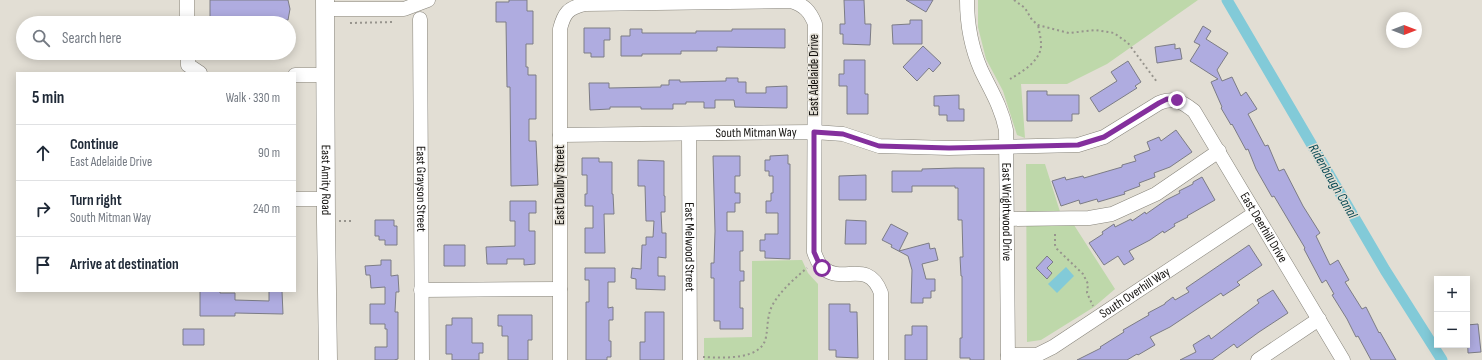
<!DOCTYPE html>
<html lang="en">
<head>
<meta charset="utf-8">
<style>
  :root { --surface:#fff; --page:#f6f6f7; --text:#1f2937; --muted:#747a83; --line:#e0e1e3 }
  body { margin:0; font-family:"Sofia Sans Condensed",sans-serif; background:var(--page); color:var(--text) }
  .controls { position:absolute; right:12px; bottom:12px; display:grid; overflow:hidden; border-radius:0px; box-shadow:0 2px 10px #0003 }
  .controls button { width:36px; height:36px; display:grid; place-items:center; padding:0; border:0; border-bottom:1px solid var(--line); background:var(--surface); color:var(--text); font:20px sans-serif }
  .compass { position:absolute; left:1386px; top:12px; width:36px; height:36px; border-radius:50%; background:var(--surface); box-shadow:0 2px 10px #0003; rotate:90deg }
  .stop { position:absolute; width:12px; height:12px; margin:-9px; border:3px solid #842f9d; border-radius:50%; background:#fff }
  .stop.end { background:#842f9d; border-color:#fff; box-shadow:0 1px 4px #0008 }
  .list { margin:0; padding:0; list-style:none }
  h2 { display:flex; justify-content:space-between; align-items:center; height:52px; margin:0; padding:0 16px; font-size:17px }
  h2 small { font-size:13px; font-weight:400; color:var(--muted) }
  .list li { display:grid; grid-template-columns:26px 1fr auto; gap:12px; align-items:center; box-sizing:border-box; height:56px; padding:0 16px; border-top:1px solid var(--line) }
  .list b { display:block; font-size:15px; white-space:nowrap }
  .list p { margin:0; font-size:13px; white-space:nowrap; color:var(--muted) }
  .list em { font-size:13px; font-style:normal; color:var(--muted) }
  .icon { flex:none; width:22px; height:22px; fill:none; stroke:currentColor; stroke-width:2; stroke-linecap:round; stroke-linejoin:round }
  .map { position:relative; flex:none; width:1482px; height:360px; overflow:hidden }
  .search { position:absolute; background:var(--surface); box-shadow:0 2px 10px #0003; left:16px; top:16px; width:280px; height:44px; display:flex; align-items:center; gap:10px; box-sizing:border-box; padding:0 14px; border-radius:22px; color:var(--muted); font-size:15px }
  .panel { position:absolute; background:var(--surface); box-shadow:0 2px 10px #0003; left:16px; top:72px; width:280px; height:220px; border-radius:0px }
  .map>svg:first-child { display:block }
</style>
</head>
<body>
<div class="map">
<svg width="1482" height="360" viewBox="0 0 1482 360">
  <rect width="100%" height="100%" fill="#e2ded4"/>
  <path fill="#bed8aa" d="M978,0H1198L1107,64L1067,84H1021L1025,138L1017,135L1003,91L986,59L978,27Z
    M1026,164H1045L1062,218L1074,225L1115,289L1094,307L1041,340L1027,342Z
    M802,260L808,273L818,284V360H704V338L752,337V261Z"/>
  <path fill="#82cad8" d="M1066,267L1074,276L1057,293L1048,284Z"/>
  <g fill="none" stroke-linecap="round" stroke-linejoin="round">
    <path stroke="#82cad8" stroke-width="11" d="M1227,0L1385,270L1442,360"/>
  </g>
  <path fill="#aface0" stroke="#7c7c85" d="M210,0H288L290,9L288,20H271V23H213V19H210Z
    M509,0H527V11H533V44H526V67H528V75H536V119H529V141H536L538,185L511,186L510,87H507L506,22H496V2H509Z
    M844,0H864L865,24H871L870,45L843,44V34H840V24H845Z
    M906,0H933L926,12Z
    M910,20H922V44H893L892,25L910,24Z
    M1203,26L1211,31L1206,39L1228,53L1217,70L1222,81L1232,77L1241,96L1246,92L1257,109L1248,114L1265,146L1268,145L1279,171L1284,169L1303,206L1320,233L1316,236L1330,265L1338,260L1349,280L1345,282L1362,309L1366,307L1379,333L1380,332L1396,360H1371L1358,336L1356,337L1347,319L1332,295L1334,294L1326,280L1322,283L1304,249L1305,248L1274,196L1272,197L1256,169L1248,149L1246,150L1232,124L1231,125L1221,108L1222,107L1211,82L1218,79L1190,61L1200,45L1194,42Z
    M584,28H610V40H604V57H591V53H584Z
    M630,29H642V33H696V31H732V29H785V48L717,47V51H681V54H642V56H621V36H630Z
    M1175,44V49L1180,48L1182,59L1157,63L1155,47Z
    M923,46L941,63L933,72L929,68L917,81L903,67Z
    M844,60H865V94H868V114H847V86H839V74H844Z
    M1128,61L1141,82L1135,86L1137,88L1099,112L1090,98L1117,81L1111,72Z
    M726,78H738V82H746V93H766V87L787,86V108L735,107L734,100H715V108H704V102H686V104H673V109H641V107H610V109L590,110L589,83H609V88L661,87V85H669V80H680V82L726,81Z
    M1027,91H1047V95H1079V114H1072V121H1027Z
    M959,95V109H964V121H947V115H939V106H934V96Z
    M1176,130L1192,152L1170,167L1154,173L1155,177L1139,183L1140,186L1124,192L1125,194L1098,202L1097,199L1080,204L1079,200L1061,206L1052,181L1065,177L1066,180L1083,176L1084,178L1122,167V165L1136,161L1134,156L1150,150L1147,142L1159,137L1161,141Z
    M788,155V164H790V259L765,258V251H760V240H765V234H778V213H766V201H771V193H773V176H769V171H765V160H770V156Z
    M713,156H740V176H735V193H740V203H735V212H727V231H743V251H740V271H744V281H740V308H743V329H720V321H714V278H711V263H714L715,231Z
    M582,158H599V162H612V194H613L614,214H604L605,253H585V228H593V206H585V194H587V175H582Z
    M638,160L664,161V196H665V212H661L662,233H666V258L658,257V276H665V290L636,289V279L631,278L632,268L641,269L642,245H646V237H653L654,221H646L645,186H638Z
    M955,168H984V360H970V358H960V338H962V276H961L960,257H963L962,220H958V188H955V186H912V192H892V171H922V169Z
    M866,175V200H839V176Z
    M1202,177L1215,200L1187,216L1188,217L1174,224L1175,226L1164,233L1163,231L1150,240L1129,251L1134,259L1124,265L1118,256L1104,265L1089,243L1103,234L1102,232L1114,224L1115,227L1131,219L1132,221L1145,212L1146,214L1166,200L1180,193L1179,191L1193,184V182Z
    M510,201H536V213H529V231H535V264L524,265V259H507V264H487L486,247L515,246V221H510Z
    M375,220H394V226H397V245H385V240H379V236H375Z
    M846,220L866,221V244H845Z
    M891,224L908,233L899,251L929,243L930,249L935,248L938,260L922,264L926,279H935V291H931V298H923V303H911L912,270L908,256L891,247L892,245L882,240Z
    M444,245H465V266H444Z
    M1249,245L1262,265L1237,282L1240,285L1223,296L1221,293L1170,327L1150,337L1155,345L1138,355L1137,354L1127,360H1077L1101,348L1100,347L1124,332L1123,330L1149,315L1148,313L1165,304V303L1173,297L1175,300L1189,292L1186,288Z
    M1047,256L1053,262L1047,268L1052,273L1047,279L1036,268Z
    M381,260H391V276L398,275L399,292H396L395,312H398V359L394,360H375V347H387V329H385V324H370V304H385V287L371,288L370,275H366L365,266L381,265Z
    M585,268H615V282H608V308L613,307V320H609V341H611V357H607V360H586V302H589V280H585Z
    M1273,290L1288,313L1259,332L1237,348L1234,344L1212,360H1180L1196,352L1193,345L1209,335L1211,339L1259,303L1257,300Z
    M200,291H220V293H235V300L269,301V291H282L283,314L235,313V316H200Z
    M829,304H850V312H857L858,358L836,357V350H829Z
    M645,312H664V360H640V342H645Z
    M498,315H532V340H528V360H508V336H502V326H498Z
    M452,318H472V343H483V353H479V360H452V354H446V325H452Z
    M1478,324L1481,352L1468,353L1467,325Z
    M912,326H927V360H905V335H912Z
    M183,329H204V345H183Z"/>
  <g fill="none" stroke-linecap="round" stroke-linejoin="round">
    <defs>
      <g id="minor">
        <path d="M187,0V23"/>
        <path id="s1" d="M967,0C967,24 971,47 981,70C991,91 1001,106 1006,130L1008,360"/>
        <path d="M325,9H404L428,0"/>
        <path id="s2" d="M420,19L422,360"/>
        <path d="M188,53V65L200,73"/>
        <path d="M295,75H325"/>
        <path id="s3" d="M689,134L690,360"/>
        <path id="s4" d="M560,135L814,132L843,134L879,146L949,148L1078,145L1104,137L1159,103C1174,97 1181,101 1194,111L1343,360"/>
        <path d="M295,199H325"/>
        <path d="M1007,219L1089,218L1112,214L1156,194L1219,151"/>
        <path d="M421,290L560,289"/>
        <path id="s5" d="M1008,355H1037L1053,347L1255,213"/>
        <path d="M560,360V29C564,13 568,8 585,4L791,1C804,5 810,11 815,24L814,252C816,257 818,264 823,268C843,285 868,258 881,293V360"/>
        <path d="M1258,360L1319,319"/>
      </g>
      <g id="major">
        <path id="s6" d="M325,0L326,222L328,360"/>
      </g>
    </defs>
    <use href="#minor" stroke="#87847b" stroke-width="15"/>
    <use href="#major" stroke="#87847b" stroke-width="19"/>
    <path stroke="#97948d" stroke-width="2" stroke-dasharray="2 3" stroke-linecap="butt" d="M1014,0L1025,8L1032,20L1038,25L1069,33L1095,30L1114,33L1128,43L1157,82
      M350,23L395,22
      M1010,79C1022,72 1042,60 1041,44C1041,38 1039,31 1038,25
      M339,221H352
      M1055,234V245L1057,249L1083,274L1088,284L1087,293L1093,306
      M703,357C725,358 762,360 766,337C768,327 767,316 772,306C780,291 794,279 807,268"/>
    <use href="#minor" stroke="#fff" stroke-width="14"/>
    <use href="#major" stroke="#fff" stroke-width="18"/>
  </g>
  <g fill="none" stroke-linecap="round" stroke-linejoin="round">
    <path stroke="#842f9d" stroke-width="5" d="M822,268L818,261L814,252V132L843,134L879,146L949,148L1078,145L1104,137L1159,103L1167,99L1177,100"/>
  </g>
  <g text-anchor="middle" dominant-baseline="central" stroke-width="3" stroke-linejoin="round" paint-order="stroke">
    <g font-size="13" fill="#151310" stroke="#e2ded4">
      <text transform="translate(814 75) rotate(-90)">East Adelaide Drive</text>
      <text stroke="none"><textPath href="#s4" startOffset="196">South Mitman Way</textPath></text>
      <text stroke="none"><textPath href="#s6" startOffset="180">East Amity Road</textPath></text>
      <text transform="translate(560 185) rotate(-90)">East Daulby Street</text>
      <text stroke="none"><textPath href="#s2" startOffset="170">East Grayson Street</textPath></text>
      <text stroke="none"><textPath href="#s1" startOffset="219">East Wrightwood Drive</textPath></text>
      <text stroke="none"><textPath href="#s4" startOffset="786">East Deerhill Drive</textPath></text>
      <text stroke="none"><textPath href="#s3" startOffset="113">East Melwood Street</textPath></text>
      <text stroke="none"><textPath href="#s5" startOffset="145">South Overhill Way</textPath></text>
    </g>
    <g font-size="14" font-style="italic" fill="#034752" stroke="#e2ded4">
      <text transform="translate(1333 181) rotate(60)">Ridenbaugh Canal</text>
    </g>
  </g>
</svg>
<div class="controls">
<button>+</button>
<button>−</button>
</div>
<svg class="compass" viewBox="-18 -18 36 36"><path d="M0-13l5 13h-10z" fill="#e53935"/><path d="M0 13l5-13h-10z" fill="#747a83"/></svg>
<div class="stop" style="left:822px;top:268px"></div>
<div class="stop end" style="left:1177px;top:100px"></div>
<div class="search"><svg class="icon" aria-label="search" viewBox="0 0 24 24"><circle cx="10" cy="10" r="6"/><path d="M15 15l6 6"/></svg>Search here</div>
<section class="panel">
<h2>5 min<small>Walk · 330 m</small></h2>
<ul class="list">
<li><svg class="icon" aria-label="ahead" viewBox="0 0 24 24"><path d="M12 20V5M6 11l6-6 6 6"/></svg><div><b>Continue</b><p>East Adelaide Drive</p></div><em>90 m</em></li>
<li><svg class="icon" aria-label="right" viewBox="0 0 24 24"><path d="M7 20v-9h11M14 6l5 5-5 5"/></svg><div><b>Turn right</b><p>South Mitman Way</p></div><em>240 m</em></li>
<li><svg class="icon" aria-label="arrive" viewBox="0 0 24 24"><path d="M6 21V4h12l-3 4 3 4H6"/></svg><div><b>Arrive at destination</b></div></li>
</ul>
</section>
</div>
</body>
</html>
